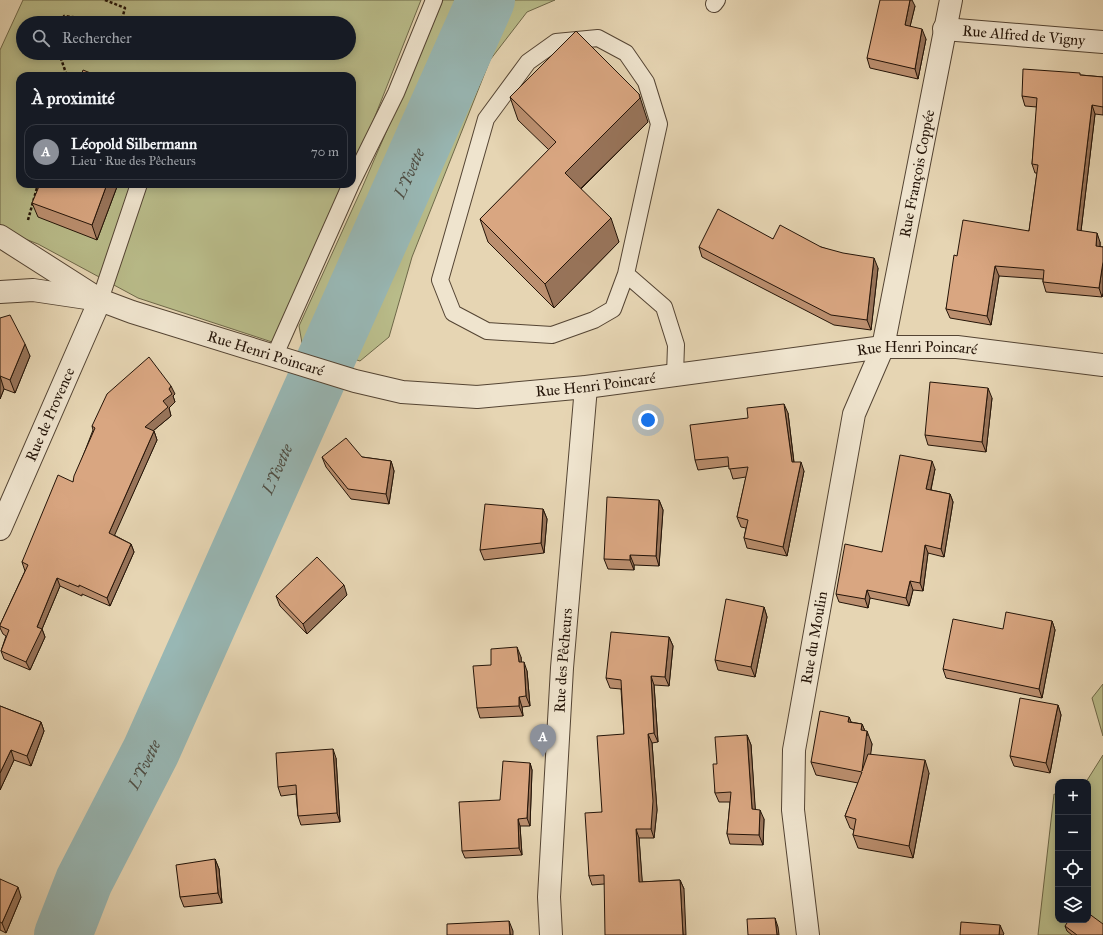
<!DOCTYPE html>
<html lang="fr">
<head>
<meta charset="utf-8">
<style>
  :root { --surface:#171b24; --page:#242831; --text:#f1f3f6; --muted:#9ea1a6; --line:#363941; --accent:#8c9099 }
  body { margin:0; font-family:"IM FELL Great Primer",serif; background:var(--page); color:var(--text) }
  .controls { position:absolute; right:12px; bottom:12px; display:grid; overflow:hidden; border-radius:8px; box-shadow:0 2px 10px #0003 }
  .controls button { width:36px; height:36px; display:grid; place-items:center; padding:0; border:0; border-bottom:1px solid var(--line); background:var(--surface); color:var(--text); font:20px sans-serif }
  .you { position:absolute; left:648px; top:420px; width:14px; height:14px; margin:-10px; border:3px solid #fff; border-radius:50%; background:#1a73e8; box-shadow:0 0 0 6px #1a73e833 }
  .badge { display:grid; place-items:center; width:26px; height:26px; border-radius:50%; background:var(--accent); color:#fff; font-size:13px; font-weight:700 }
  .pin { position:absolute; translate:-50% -33px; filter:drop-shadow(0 1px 2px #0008) }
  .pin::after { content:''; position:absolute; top:21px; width:14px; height:12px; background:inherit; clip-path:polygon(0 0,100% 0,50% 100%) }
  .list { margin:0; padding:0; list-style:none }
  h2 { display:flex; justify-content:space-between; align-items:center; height:52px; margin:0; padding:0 16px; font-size:17px }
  h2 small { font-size:13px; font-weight:400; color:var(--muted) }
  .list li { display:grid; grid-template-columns:26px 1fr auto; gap:12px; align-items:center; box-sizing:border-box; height:56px; margin:0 8px 8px; padding:0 8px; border:1px solid var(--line); border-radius:12px }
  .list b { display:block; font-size:15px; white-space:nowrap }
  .list p { margin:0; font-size:13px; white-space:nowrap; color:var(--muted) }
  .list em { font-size:13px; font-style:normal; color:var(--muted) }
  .icon { flex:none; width:22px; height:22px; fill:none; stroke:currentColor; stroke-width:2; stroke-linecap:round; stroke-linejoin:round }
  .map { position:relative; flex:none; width:1103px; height:935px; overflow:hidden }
  .search { position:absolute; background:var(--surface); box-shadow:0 2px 10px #0003; left:16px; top:16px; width:340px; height:44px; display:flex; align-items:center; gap:10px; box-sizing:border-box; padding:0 14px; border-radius:22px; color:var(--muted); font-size:15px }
  .panel { position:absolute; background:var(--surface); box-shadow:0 2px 10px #0003; left:16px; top:72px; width:340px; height:116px; border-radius:12px }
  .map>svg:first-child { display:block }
</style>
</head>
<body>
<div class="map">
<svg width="1103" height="935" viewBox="0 0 1103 935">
  <rect width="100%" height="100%" fill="#e6d5b3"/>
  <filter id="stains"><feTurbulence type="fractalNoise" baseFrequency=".005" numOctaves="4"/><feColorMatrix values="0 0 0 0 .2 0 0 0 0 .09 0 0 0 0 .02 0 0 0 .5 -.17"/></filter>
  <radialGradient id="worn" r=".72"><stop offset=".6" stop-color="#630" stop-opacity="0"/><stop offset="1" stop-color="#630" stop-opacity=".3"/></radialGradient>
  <path fill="#b9bc8a" stroke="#6e6849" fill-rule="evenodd" d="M23,0H421L368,134L352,169V76H20V184H345L272,342L138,298L38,244L0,229V50ZM23,23H349V53H23Z
    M443,0H555L527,12L490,60L412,257L389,337L360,361L302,343L299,326L362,188Z
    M1103,684V736L1092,698Z
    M1103,755V935H1038L1054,794L1058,795V920H1088V782H1086Z"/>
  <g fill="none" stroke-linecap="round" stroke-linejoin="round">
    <path stroke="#98b7b4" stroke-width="58" id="s1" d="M63,935L84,881L151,751L486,0"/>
    <defs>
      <path id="service" d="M714,4L717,0
        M352,182L396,93L434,0
        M626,274L613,309L594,320L552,335L487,331L453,313L440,280L486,119L528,62L556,42L598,38L626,53L646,82L659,124L626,274L664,307L676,345L675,375
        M100,300L139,184
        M274,357L351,184"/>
      <g id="minor">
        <path id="s2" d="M944,29L1103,42"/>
        <path d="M0,236L94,296"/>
        <path id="s3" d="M0,292L33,290L100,300L132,312L355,381L402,392L477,397L586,387L883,347H957L1103,365"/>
        <path id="s4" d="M0,529L100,300"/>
        <path id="s5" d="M551,935L549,897L562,668L586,387"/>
        <path id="s6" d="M808,935L793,810L794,750L854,414L883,347L951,0"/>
      </g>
    </defs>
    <use href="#service" stroke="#544433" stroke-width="18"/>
    <use href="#minor" stroke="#544433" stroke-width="24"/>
    <path stroke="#241408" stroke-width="2.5" stroke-dasharray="3 2" stroke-linecap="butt" d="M105,0L125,8L121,23
      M62,23L64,16L121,23
      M59,53L67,76
      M28,220L38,184"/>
    <use href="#service" stroke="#efe4ce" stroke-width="16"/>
    <use href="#minor" stroke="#efe4ce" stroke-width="22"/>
  </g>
  <path fill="#bb8f6f" stroke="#241408" d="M915,6L910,26L926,39L918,79L870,68L867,58Z
    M1081,75L1103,77V115L1095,114L1081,231L1100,242V247H1103V293L1102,297L1046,292L1043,282V279L999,276L991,325L950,318L946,309L957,256L1029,231L1037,173H1035L1032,164L1037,107L1025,106L1022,96Z
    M510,97L648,122L581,189L619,242L554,308L488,242L480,219L549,150L518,120Z
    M118,184L97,240L38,217L32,203Z
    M773,239L821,247L878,268L871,330L834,325L702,257L699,247Z
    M0,318L30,356L15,393L4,389L0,399Z
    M175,394L173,396L175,402L169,408L171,416L153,431H154L157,440L114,535L131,544L134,552L110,606L82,594V596L60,586L42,629L45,637L30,670L4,659L1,651L6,636L3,634L0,628V625L25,571L22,562L73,482L93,430L92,426Z
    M992,398L986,452L928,445L925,435Z
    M788,413L794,462L804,471L787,556L747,548L744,538L746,528L741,527L737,517L746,477L733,479L729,466L698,470L695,460Z
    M322,457H362L391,461L394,471L389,504L351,499L326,467Z
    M935,469L931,490L950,494L953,502L944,557L928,553L923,591L913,590L909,606L870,598L868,608L839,602L836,594L882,552Z
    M659,500L663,510L659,566L634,565V570L608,569L604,559Z
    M543,509L547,519L544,553L484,560L480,550Z
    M347,595L307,634L280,606L276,596Z
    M764,607L767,617L755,677L718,670L715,660Z
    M1052,621L1055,630L1042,698L946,678L943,669L1003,629Z
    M669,637L673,646L669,686L654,685L658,742L652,743L657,810L654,838H639L642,882L680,880L684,889L604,884L592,885L589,876L602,812L624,734L621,689L610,688L606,678Z
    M521,657V662L527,671L530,706L522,707L523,716L480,718L477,708L491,665Z
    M1058,705L1061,715L1050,773L1014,766L1010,756Z
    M0,706L41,722L44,731L31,766L14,760L0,790Z
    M849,717L851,722L862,724L865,731L872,744L870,755L929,773L913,858L858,848L853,835L854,830L850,828L845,816L858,783L816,775L811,762Z
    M747,735L751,745L755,809L764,819L763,845L730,844L727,834L730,802H719L715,793L717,764Z
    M336,758L340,822L301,825L298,816L296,794L281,796L278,787Z
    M530,763L532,770L530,826H520L522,855L465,858L462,851L500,800Z
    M215,859L219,869L222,903L184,907L180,897Z
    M0,879L21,897L6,933L0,930Z
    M1065,926L1103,935H1072L1067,931Z"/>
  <path fill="#98745a" stroke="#241408" d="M910,0H912L915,6L908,35L905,25Z
    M922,29L926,39L918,79L915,69Z
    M639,94L648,122L573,196L565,173Z
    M1092,105L1095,114L1080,239L1077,230Z
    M107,184H118L97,240L92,225Z
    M611,218L619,242L554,308L545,284Z
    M1097,233L1100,242V255L1096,246Z
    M874,258L878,268L871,330L867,320Z
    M1103,262V293L1102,297L1099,288Z
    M995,266L999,276L991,325L987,316Z
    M25,344L30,356L15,393L10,380Z
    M0,376L4,389L0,399Z
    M171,386L175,394L173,396L175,402L169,408L171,416L148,435L145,427L169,389Z
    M988,388L992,398L986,452L982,442Z
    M784,404L788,413L795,472L792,462Z
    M154,431L157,440L112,541L109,533Z
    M391,461L394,471L389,504L386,494Z
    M932,461L935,469L929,498L926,489Z
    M801,462L804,471L787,556L783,547Z
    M950,494L953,502L944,557L941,549Z
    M659,500L663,510L659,566L656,556Z
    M543,509L547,519L544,553L541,543Z
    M131,544L134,552L110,606L107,598Z
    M925,545L928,553L923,591L920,583Z
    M630,555L634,565V570L630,560Z
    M57,578L60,586L42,629L45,637L30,670L26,662L37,627Z
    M910,581L913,590L909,606L906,598Z
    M344,585L347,595L307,634L303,624Z
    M867,590L870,598L868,608L865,599Z
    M764,607L767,617L755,677L751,667Z
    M1052,621L1055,630L1042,698L1039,689Z
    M669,637L673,646L669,686L665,677Z
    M517,647L521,657L522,671L519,662Z
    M524,662L527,671L530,706L526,696Z
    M651,676L654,685L658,742L654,733Z
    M519,697L522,707L523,716L519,706Z
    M1058,705L1061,715L1050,773L1046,763Z
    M849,717L854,729L848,722Z
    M41,722L44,731L31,766L27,756Z
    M862,724L867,736V731L872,744L867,783L862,771L861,730Z
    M648,734L652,743L657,810L654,838L651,829Z
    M747,735L751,745L756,819L752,809Z
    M333,749L336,758L340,822L337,813Z
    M11,750L14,760L0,790V773Z
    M925,760L929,773L913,858L909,846Z
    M530,763L532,770L530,826L527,818Z
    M760,810L764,819L763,845L759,835Z
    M518,819L520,826L522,855L519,848Z
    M636,829L639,838L643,891L639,882Z
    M215,859L219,869L222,903L218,893Z
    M680,880L684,889L686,935H683Z
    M18,887L21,897L6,933L2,923Z
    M775,918L778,927L779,935H777Z
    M509,921L513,931V935H510Z
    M1000,925L1004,934L1003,935H999Z"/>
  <path fill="#d9a681" stroke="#241408" d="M880,0H910L905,25L922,29L915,69L867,58Z
    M576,31L639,94L640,98L565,173L611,218L545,284L480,219L556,142L510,97Z
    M1023,69L1080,73V75L1103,77V107L1092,105L1077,230L1097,233L1096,246L1103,247V262L1099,288L1043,282L1044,270L995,266L987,316L946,309L954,255L957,256L963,220L1029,231L1038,165L1032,164L1037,98L1022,96Z
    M83,70L98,76H81Z
    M40,184H107L92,225L32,203Z
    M718,209L773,239L780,225L821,247L843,253L874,258L867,320L831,315L699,247Z
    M10,315L25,344L10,380L0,376V318Z
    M149,357L171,386L169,389L172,394L163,401L168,407L145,427L154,431L109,533L131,544L107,598L79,585V587L57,578L37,627L42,629L26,662L1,651L9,630L0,626V625L28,565L22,562L58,475L73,482L74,476L95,428L92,426L107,394Z
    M930,382L988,388L982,442L925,435Z
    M784,404L792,462H801L783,547L744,538L748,520L737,517L748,467L729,469L728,457L695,460L690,425L748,418L747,408Z
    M346,438L362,457L391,461L386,494L348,489L322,457Z
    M900,455L932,461L926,489L950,494L941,549L925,545L920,583L910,581L906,598L867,590L865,599L836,594L845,544L882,552Z
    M607,497L659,500L656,556L630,555V560L604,559Z
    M485,504L543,509L541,543L480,550Z
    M317,557L344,585L303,624L276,596Z
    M726,599L764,607L751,667L715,660Z
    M1006,612L1052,621L1039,689L943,669L953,619L1003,629Z
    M611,632L669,637L665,677L651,676L654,733L648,734L653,801L651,829H636L639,882L680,880L683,935H605L604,875L589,876L585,813L602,812L597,736L624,734L621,680L606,678Z
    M517,647L519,662H524L526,696L519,697V706L477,708L473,666L491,665V649Z
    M1020,698L1058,705L1046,763L1010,756Z
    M0,706L41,722L27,756L11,750L0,773Z
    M820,711L849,717L848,722L862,724L861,730L867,731L862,771L868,754L925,760L909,846L853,835L856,819L845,816L862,772L811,762Z
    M747,735L752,809L760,810L759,835L727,834L731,792L715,793L713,764H717L715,737Z
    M333,749L337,813L298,816L296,785L278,787L276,753Z
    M503,761L530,763L527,818L518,819L519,848L462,851L459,802L500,800Z
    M215,859L218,893L180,897L176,865Z
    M0,879L18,887L2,923L0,922Z
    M1088,913L1103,924V935H1077L1065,926L1069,920H1088Z
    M775,918L777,935H748L747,919Z
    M509,921L510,935H447V924Z
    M961,922L1000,925L999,935H960Z"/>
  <g text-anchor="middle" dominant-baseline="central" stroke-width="3" stroke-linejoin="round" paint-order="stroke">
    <g font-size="15" fill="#241408" stroke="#efe4ce">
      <text stroke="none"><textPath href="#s2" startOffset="80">Rue Alfred de Vigny</textPath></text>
      <text stroke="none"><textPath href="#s6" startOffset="777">Rue François Coppée</textPath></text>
      <text stroke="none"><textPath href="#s3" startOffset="935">Rue Henri Poincaré</textPath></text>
      <text stroke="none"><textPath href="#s3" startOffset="275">Rue Henri Poincaré</textPath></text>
      <text stroke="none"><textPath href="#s3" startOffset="611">Rue Henri Poincaré</textPath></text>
      <text stroke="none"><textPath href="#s4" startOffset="125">Rue de Provence</textPath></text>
      <text stroke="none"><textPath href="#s6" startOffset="300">Rue du Moulin</textPath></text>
      <text stroke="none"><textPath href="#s5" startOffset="275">Rue des Pêcheurs</textPath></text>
    </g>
    <g font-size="16" font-style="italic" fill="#4d4d44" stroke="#efe4ce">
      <text stroke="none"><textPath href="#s1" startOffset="837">L'Yvette</textPath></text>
      <text stroke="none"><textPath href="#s1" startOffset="513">L'Yvette</textPath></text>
      <text stroke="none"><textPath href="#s1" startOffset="189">L'Yvette</textPath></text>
    </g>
  </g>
  <rect width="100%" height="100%" filter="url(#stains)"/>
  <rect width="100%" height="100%" fill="url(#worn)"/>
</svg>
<div class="controls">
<button>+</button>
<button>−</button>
<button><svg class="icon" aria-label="locate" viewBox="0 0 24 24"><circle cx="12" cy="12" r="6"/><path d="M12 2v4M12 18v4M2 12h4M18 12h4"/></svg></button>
<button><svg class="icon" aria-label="layers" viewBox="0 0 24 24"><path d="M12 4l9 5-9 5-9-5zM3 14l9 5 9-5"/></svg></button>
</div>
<div class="you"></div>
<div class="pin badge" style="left:543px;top:757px">A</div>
<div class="search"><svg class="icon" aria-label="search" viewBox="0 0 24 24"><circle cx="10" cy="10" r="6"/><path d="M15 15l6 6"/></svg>Rechercher</div>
<section class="panel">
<h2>À proximité<small></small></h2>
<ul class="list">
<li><span class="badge">A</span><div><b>Léopold Silbermann</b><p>Lieu · Rue des Pêcheurs</p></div><em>70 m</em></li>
</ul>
</section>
</div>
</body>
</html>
